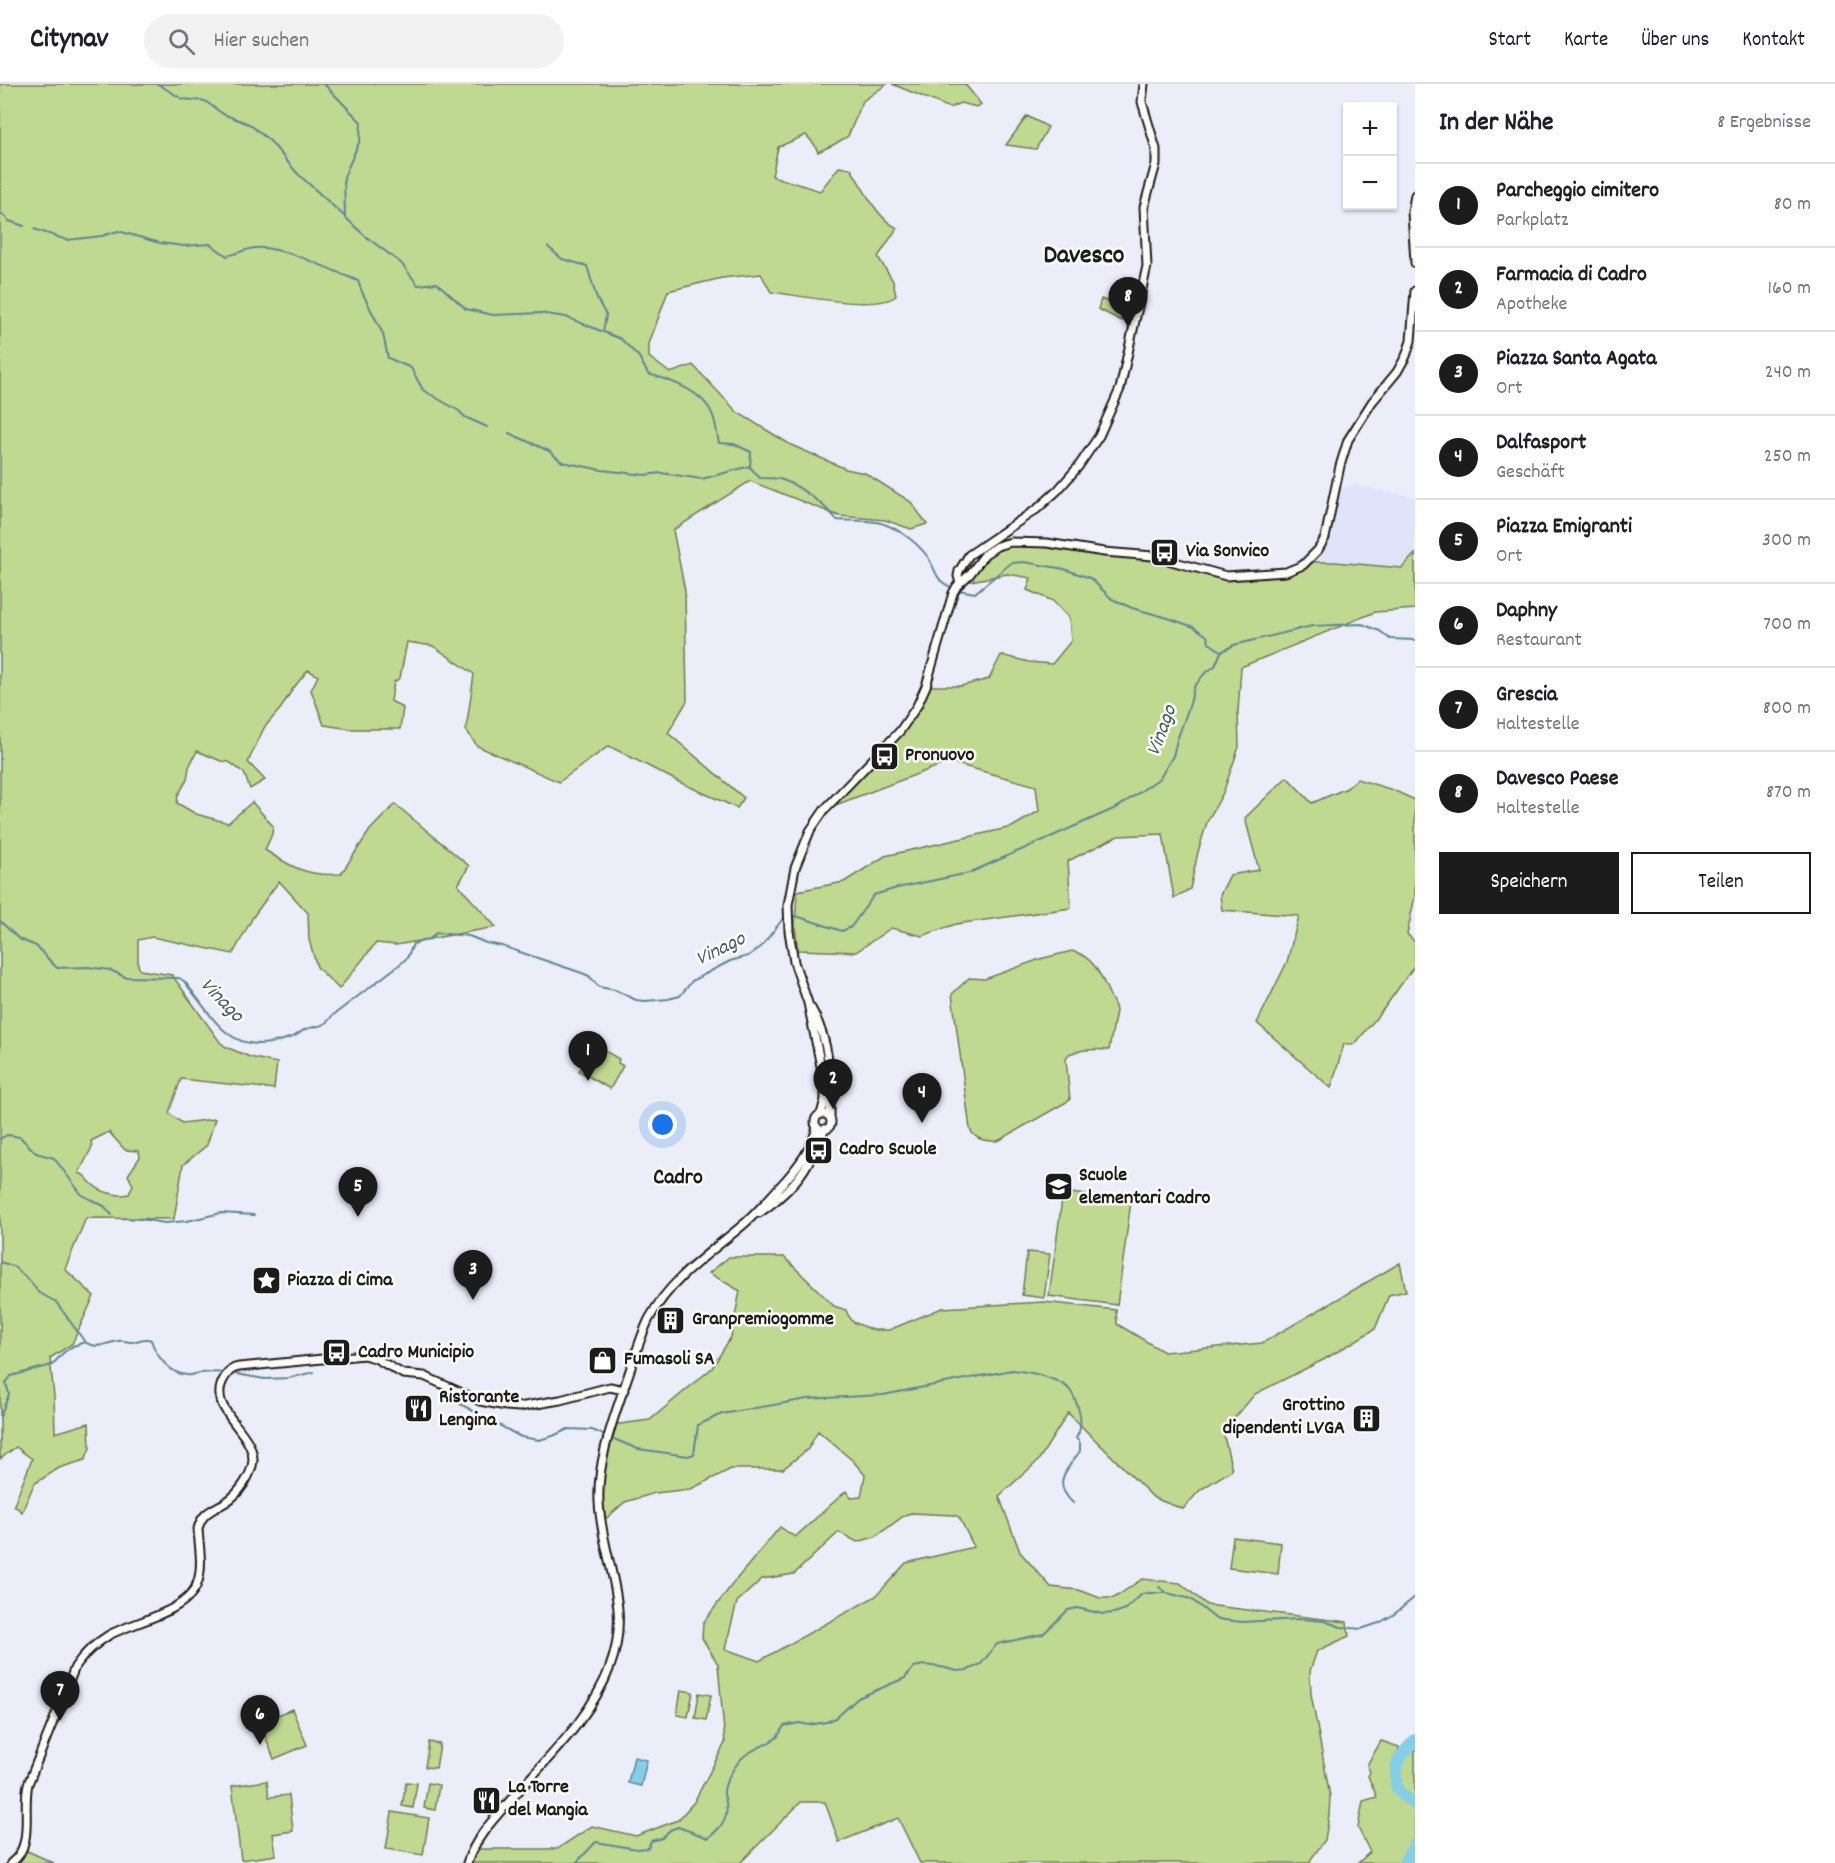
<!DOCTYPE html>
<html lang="de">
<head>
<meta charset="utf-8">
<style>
  :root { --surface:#fff; --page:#f2f2f2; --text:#202124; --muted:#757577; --line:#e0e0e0; --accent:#1c1c1c }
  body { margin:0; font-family:Dekko,sans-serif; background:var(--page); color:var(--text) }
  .controls { position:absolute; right:18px; top:18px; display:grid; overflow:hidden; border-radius:0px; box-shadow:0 2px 4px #0004 }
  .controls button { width:54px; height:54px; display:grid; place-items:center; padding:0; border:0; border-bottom:2px solid var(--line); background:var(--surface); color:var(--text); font:30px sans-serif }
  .you { position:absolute; left:663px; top:1041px; width:21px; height:21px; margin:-15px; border:4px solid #fff; border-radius:50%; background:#1a73e8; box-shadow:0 0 0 9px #1a73e833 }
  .badge { display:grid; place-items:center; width:39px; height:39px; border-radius:50%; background:var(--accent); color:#fff; font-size:20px; font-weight:700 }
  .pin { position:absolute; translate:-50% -50px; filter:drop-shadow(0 2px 3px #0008) }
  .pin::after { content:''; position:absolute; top:32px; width:21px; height:18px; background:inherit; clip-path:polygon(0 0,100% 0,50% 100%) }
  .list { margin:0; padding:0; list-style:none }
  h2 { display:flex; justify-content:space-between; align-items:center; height:78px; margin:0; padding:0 24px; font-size:26px }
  h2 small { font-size:20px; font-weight:400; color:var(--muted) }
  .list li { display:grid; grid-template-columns:39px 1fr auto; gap:18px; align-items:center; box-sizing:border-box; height:84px; padding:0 24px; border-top:2px solid var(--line) }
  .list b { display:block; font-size:22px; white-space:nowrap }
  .list p { margin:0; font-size:20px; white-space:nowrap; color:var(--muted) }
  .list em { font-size:20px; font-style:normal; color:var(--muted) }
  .actions { display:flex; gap:12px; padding:18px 24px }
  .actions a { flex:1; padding:14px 0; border:2px solid var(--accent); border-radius:0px; text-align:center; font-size:21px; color:var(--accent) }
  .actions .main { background:var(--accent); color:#fff }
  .icon { flex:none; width:33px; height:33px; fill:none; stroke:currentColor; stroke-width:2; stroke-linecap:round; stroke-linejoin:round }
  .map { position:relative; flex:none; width:1415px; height:1779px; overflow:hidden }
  header { display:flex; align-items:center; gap:36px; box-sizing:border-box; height:84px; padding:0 30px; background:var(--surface); border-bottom:2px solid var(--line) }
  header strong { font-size:28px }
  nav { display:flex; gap:33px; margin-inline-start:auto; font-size:21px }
  .search { width:420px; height:54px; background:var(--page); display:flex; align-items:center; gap:15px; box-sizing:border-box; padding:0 21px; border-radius:33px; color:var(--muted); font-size:22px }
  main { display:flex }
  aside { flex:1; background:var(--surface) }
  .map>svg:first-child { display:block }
</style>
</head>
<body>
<header>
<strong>Citynav</strong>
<div class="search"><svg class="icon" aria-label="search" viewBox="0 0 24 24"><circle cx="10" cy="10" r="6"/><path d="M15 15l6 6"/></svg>Hier suchen</div>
<nav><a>Start</a><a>Karte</a><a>Über uns</a><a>Kontakt</a></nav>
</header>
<main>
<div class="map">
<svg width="1415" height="1779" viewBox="0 0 1415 1779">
  <rect width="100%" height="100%" fill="#ebeef9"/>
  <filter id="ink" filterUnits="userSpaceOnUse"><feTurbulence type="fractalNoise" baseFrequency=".0167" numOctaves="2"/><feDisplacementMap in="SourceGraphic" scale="12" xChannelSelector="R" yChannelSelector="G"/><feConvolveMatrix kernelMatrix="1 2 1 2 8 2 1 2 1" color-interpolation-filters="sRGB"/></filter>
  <g filter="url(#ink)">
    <path fill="#dfe4fb" d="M1353,401L1415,413V470L1402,484L1335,478H1307L1323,458L1335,406Z"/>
    <path fill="#c0d990" stroke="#6e7a56" stroke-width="1.5" fill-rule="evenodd" d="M0,0H887L863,17L848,52L835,60L818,68L814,60L806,51L778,63L772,92L820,107L839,83L851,85C864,105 876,133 897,144L878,173L893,197L896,212C876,228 798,211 771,208L761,190L722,194L668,207L649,260V273L670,289L693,281L737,328L791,361L846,385L865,389L911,418L927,440L911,445L885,436L839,432L750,397L673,446L685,507L687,617L668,649L744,714L737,724L679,698L609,662L559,698L477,662L466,646L474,590L433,562L407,558L400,594L394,598L391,617L403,624L400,645H351L324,641L311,606L318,592L308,586L292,606L281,624L264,644L248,678L265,696L250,705L244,689L229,678L221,677L197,667L189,683L187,696L178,711L177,719L196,730L228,739L252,718L273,742L272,750L265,766C291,783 308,793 341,790L370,746L395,720L469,782L458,801L496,843L396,861L376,859L339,905L317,883L309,856L308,829L279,797L253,833L233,870L152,853L138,856V881L140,886L172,891L220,958L226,963L250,973L277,979L274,1005L181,995L169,1029L182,1039L215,1035L207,1061L183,1081L174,1135L86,1134L65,1185L94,1212L72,1260L50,1274L54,1312L55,1349L89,1339L90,1364L85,1376L59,1384L34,1400L22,1428L14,1421L32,1375L16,1363L0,1375ZM109,1048L125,1066L139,1067L140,1073L128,1091L133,1101L129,1110C117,1113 100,1108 91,1099C86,1094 86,1091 79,1089L92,1063L91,1057Z
      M892,0H965L981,20L977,23L960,19L950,24Z
      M1027,32L1048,43L1036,65L1006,61Z
      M1101,215L1129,226L1122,237L1098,225Z
      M1011,458L1146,471L1216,490L1286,488L1307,478H1335L1402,484L1415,470V525L1375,528L1241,583L1238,628L1239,663L1223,709L1207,738L1198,768L1190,805L1174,814L1163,750L1118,752L1068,777L1071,824L956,840L922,852L891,844L856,868L798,866L795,842L797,807L844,798L885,772L1012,743L1039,727L1036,702L949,678L825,725L903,642L926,602H961L989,595L1001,571L1029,578L1052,580L1071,557L1069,534L1053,517L1027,506L1031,494L1007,490L960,499L985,470Z
      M1287,693L1312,719L1347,704L1357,695L1393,706L1415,716V812L1407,850L1415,858V881L1385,923L1355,960H1344L1331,1004L1257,939L1287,878L1299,832L1222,826L1220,811L1230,791L1259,786L1245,734Z
      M1072,867C1099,874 1103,900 1115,922L1116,927L1109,966C1095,965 1082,965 1069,970L1066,975L1070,1016L998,1057C987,1057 975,1057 970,1045L952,910L969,894L985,895L1040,875Z
      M595,961L619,975L618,979L623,982L610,1005L579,987Z
      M1063,1108L1131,1117L1117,1221L1049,1212Z
      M1027,1168L1050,1170L1044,1214L1022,1211Z
      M729,1173H784L834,1222L846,1226L848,1231L853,1238L873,1246H889L942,1224L1044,1218L1116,1226L1117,1240L1164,1268L1262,1259L1400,1179L1406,1207L1389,1211L1375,1245L1325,1275L1255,1310L1223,1348L1232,1386L1200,1406L1183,1425L1154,1414L1068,1329L1038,1377L999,1412L1020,1468L1051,1503L1079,1506L1100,1514H1114L1142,1495L1180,1499L1207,1521L1347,1538L1349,1552L1317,1567L1310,1587L1311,1610L1330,1712L1329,1731L1325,1756L1311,1775L1310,1779H920L898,1734L839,1758L825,1718H801L740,1779H470L479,1765H557L592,1742L636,1752L678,1736L694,1718L725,1659L718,1580L702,1554L703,1539L734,1498L780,1443L795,1453L846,1407L851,1414L861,1413L865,1391L853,1377L818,1347L808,1365L783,1385H731L691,1405L655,1409L625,1418L601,1439L599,1407L612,1341L650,1336L712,1284L731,1253L740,1207L709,1189ZM911,1429L953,1431L959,1433L974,1463L906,1479L876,1512L759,1577L725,1565L737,1518L762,1495L794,1490L839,1448L857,1458L875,1453L905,1431Z
      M1233,1453L1281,1459L1278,1490L1229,1484Z
      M681,1606L693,1608L688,1633L677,1631Z
      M699,1609L711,1611L706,1636L695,1634Z
      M292,1625L307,1661L274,1675L260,1639Z
      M1415,1656V1779H1358L1370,1768L1358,1744L1363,1717L1377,1713L1368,1692L1370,1688L1367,1681L1381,1657L1399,1663L1395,1686L1400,1682L1399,1674Z
      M429,1658L440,1660L436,1684L425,1683Z
      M267,1697L269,1713L289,1711L293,1747L273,1750L276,1771L241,1776L232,1702Z
      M406,1698L417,1699L413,1724L402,1722Z
      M428,1699L439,1701L435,1726L424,1724Z
      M392,1728L429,1734L423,1771L386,1765Z
      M23,1765L54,1779H19L18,1773Z"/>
    <path fill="#86cee7" stroke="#5c8796" stroke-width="1.5" d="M634,1673L647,1676L641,1702L628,1699Z"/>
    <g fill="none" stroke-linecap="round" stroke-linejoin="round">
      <path stroke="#5c8796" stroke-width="2" d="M158,0L182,15L205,17L223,30L249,40L270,57L297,89L344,132
        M324,0L361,38L360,56L344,93L345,133L365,152L401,179L418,201L437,199L466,225L493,231L539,229L566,233L621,255L639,273L648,290C670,296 704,307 713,332C716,340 717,350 719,359L734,360L751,368L750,383L760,394C766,394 773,394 779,395C797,399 826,422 837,436C850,437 863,436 876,438C894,441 916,457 927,472C937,486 934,497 953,504
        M0,128L9,137L24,142
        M34,145L67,156L102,152L118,147L160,159L184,162L210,160L227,172C236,170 246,165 255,164C280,161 334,187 358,197L362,208L383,250L388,274L411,284L423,306L459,327L465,333L487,343
        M548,163L562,175L587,182L597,215L606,231L603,248
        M509,349L549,367L562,378L602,386L645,391L661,389L702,395L750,382
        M958,506L975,509L1011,479L1024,478L1064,485L1090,494L1112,515L1132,524L1168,534L1194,543L1207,552L1209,559L1221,567
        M0,837L19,855L36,862L57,884L88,883L110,886L125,893L179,894L184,897C218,939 231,976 292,953C297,952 300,948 304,946C317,940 322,946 332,932L399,881L407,874L413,860L430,855L436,849L469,852L486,859L502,862L582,889L589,892L599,903L615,906L636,916L645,917L668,915L680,912L692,897L730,877L748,872L761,863L782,836L796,832L842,847L851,843L874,811L897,804L969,789L1118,723L1160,694L1173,672L1177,656L1190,620L1194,603L1204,590L1215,582L1221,568L1234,561L1312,542L1362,540L1380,547L1390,555L1415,556
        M0,1055L7,1051L20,1053L36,1069L54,1074L82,1111L104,1122L112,1131
        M124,1134L140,1135L165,1139L187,1137L221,1129L254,1131
        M0,1178L13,1182L30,1197L38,1208L56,1218L85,1258C97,1266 105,1259 118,1257C123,1256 128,1258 132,1258C140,1257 144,1253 151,1256C156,1271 169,1290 187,1291C191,1292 196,1289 201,1289C209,1288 217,1288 224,1289
        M230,1289L265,1295L289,1294L314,1288
        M453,1316L521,1353L539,1356L553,1352L568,1345L592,1346L638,1365L688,1372L694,1370L698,1341L722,1330L807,1315L883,1311L1012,1286C1026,1287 1059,1294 1069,1305C1075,1313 1078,1322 1080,1331C1081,1339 1081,1347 1076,1354L1080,1359V1367C1067,1386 1051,1398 1073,1419
        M0,1333L9,1310L6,1299L11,1292L52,1281L63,1269L73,1262L85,1258
        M1159,1503L1167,1509
        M576,1779L596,1758L637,1765L648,1764L651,1757L662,1754L670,1746L678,1743L708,1754C720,1745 729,1735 726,1719C726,1717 724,1711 724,1710C723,1701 732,1687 737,1680C746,1666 764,1663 776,1654C779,1651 782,1645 784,1642L799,1639L809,1641L826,1638L836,1634L858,1614L905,1594L914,1583L924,1581L941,1583L957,1587L968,1586L981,1580L997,1560L1043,1550L1068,1526L1077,1524L1103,1530L1114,1529L1126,1525L1142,1510L1149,1509H1167L1191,1515L1216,1535L1242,1538L1301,1535L1324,1537L1341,1543L1361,1545L1379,1539L1393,1531L1415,1513"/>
      <path stroke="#86cee7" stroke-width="12" d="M1415,1656C1397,1676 1393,1678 1397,1706L1415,1721
        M1404,1779L1415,1760"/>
      <defs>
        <path id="minor" d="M1415,111L1412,128L1415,179
          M960,499L958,492L959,487L969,471L1037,425L1058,406L1078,383L1099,352L1120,305L1147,182L1144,123L1156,80V65L1142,18L1144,0
          M811,924C831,959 831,996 830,1034
          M821,1030L825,1016V1002L808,919L794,878L789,847L788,821L795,784L810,747L825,725L900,647L917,622L926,602L953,509L957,502L970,490L985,470L997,462L1011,458L1047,459L1104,468L1153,472L1226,492L1286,488L1303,481L1318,466L1325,454L1340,382L1348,356L1372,318L1397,288L1406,272L1411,257L1415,207
          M815 1038a8 8 0 1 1 16 0a8 8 0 1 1-16 0Z
          M759,1129C778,1116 797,1099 808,1079C814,1068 819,1056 825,1045
          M11,1779C35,1762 22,1725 28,1700L75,1583C83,1571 96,1559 109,1551C135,1537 190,1528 198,1497C203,1481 199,1462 198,1445C202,1428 213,1426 226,1418C239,1410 252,1391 253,1376C253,1345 204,1325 225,1293C229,1287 232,1284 239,1283L364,1271L375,1274L403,1290L424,1292L480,1317L506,1322L519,1323L560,1316L610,1303L624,1306
          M467,1779C475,1755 491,1738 507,1720C544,1677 590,1637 610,1583C633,1522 602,1477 599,1418C597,1376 614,1334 627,1295C634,1275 640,1254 649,1235C671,1194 710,1169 744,1140C759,1127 772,1111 785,1097C799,1081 812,1064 817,1043"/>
      </defs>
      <use href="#minor" stroke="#1c1c1c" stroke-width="11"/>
      <use href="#minor" stroke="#fdfcf7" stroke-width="7"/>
    </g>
  </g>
  <defs>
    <symbol id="bus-square" viewBox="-11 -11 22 22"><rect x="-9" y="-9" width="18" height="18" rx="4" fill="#1c1c1c" stroke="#fdfcf7"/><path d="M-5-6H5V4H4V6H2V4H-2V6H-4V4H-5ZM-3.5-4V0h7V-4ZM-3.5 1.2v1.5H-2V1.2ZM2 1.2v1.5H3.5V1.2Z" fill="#fff"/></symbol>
    <symbol id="school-square" viewBox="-11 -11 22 22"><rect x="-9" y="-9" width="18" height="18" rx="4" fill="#1c1c1c" stroke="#fdfcf7"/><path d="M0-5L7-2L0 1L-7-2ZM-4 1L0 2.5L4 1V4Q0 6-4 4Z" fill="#fff"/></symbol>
    <symbol id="sight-square" viewBox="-11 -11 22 22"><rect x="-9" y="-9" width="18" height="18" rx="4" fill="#1c1c1c" stroke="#fdfcf7"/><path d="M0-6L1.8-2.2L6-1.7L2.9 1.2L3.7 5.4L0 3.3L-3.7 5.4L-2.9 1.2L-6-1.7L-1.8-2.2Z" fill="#fff"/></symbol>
    <symbol id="building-square" viewBox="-11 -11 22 22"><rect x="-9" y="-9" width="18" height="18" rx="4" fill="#1c1c1c" stroke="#fdfcf7"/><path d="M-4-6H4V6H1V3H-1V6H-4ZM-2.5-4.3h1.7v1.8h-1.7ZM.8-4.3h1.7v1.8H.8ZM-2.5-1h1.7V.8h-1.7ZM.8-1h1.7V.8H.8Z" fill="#fff"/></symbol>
    <symbol id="shop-square" viewBox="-11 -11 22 22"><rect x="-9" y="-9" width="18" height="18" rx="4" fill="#1c1c1c" stroke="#fdfcf7"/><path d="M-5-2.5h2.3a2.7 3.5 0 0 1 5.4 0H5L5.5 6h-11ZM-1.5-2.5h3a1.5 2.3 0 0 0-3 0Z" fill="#fff"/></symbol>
    <symbol id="restaurant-square" viewBox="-11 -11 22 22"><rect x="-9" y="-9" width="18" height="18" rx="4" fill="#1c1c1c" stroke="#fdfcf7"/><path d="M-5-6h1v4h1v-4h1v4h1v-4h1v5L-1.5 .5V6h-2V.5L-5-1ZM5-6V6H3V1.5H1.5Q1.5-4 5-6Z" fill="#fff"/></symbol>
  </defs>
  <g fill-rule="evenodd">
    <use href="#bus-square" x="1148" y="452" width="33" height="33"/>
    <use href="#bus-square" x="868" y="656" width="33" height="33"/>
    <use href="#bus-square" x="802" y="1050" width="33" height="33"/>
    <use href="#school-square" x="1042" y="1086" width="33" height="33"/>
    <use href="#sight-square" x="250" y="1180" width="33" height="33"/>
    <use href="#building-square" x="654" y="1220" width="33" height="33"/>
    <use href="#bus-square" x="320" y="1252" width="33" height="33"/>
    <use href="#shop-square" x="586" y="1260" width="33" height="33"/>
    <use href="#restaurant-square" x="402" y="1308" width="33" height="33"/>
    <use href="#building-square" x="1350" y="1318" width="33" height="33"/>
    <use href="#restaurant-square" x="470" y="1700" width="33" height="33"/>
  </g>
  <g text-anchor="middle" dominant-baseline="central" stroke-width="5" stroke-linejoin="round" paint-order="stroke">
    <g font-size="20" font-weight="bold" fill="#1c1c1c" stroke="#fdfcf7" text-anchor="start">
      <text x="1186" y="468">Via Sonvico</text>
      <text x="905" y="672">Pronuovo</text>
      <text x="839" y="1066">Cadro Scuole</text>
      <text x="1079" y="1092">Scuole<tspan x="1079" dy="23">elementari Cadro</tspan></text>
      <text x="287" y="1197">Piazza di Cima</text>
      <text x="692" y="1236">Granpremiogomme</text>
      <text x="358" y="1269">Cadro Municipio</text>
      <text x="624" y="1276">Fumasoli SA</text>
      <text x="439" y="1314">Ristorante<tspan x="439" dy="23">Lengina</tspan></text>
      <text x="1345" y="1322" text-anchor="end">Grottino<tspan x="1345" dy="23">dipendenti LVGA</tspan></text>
      <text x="508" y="1704">La Torre<tspan x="508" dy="23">del Mangia</tspan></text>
    </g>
    <g font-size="21" font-style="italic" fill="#415a63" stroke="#fdfcf7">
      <text transform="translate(1163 647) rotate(-70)">Vinago</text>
      <text transform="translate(721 866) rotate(-26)">Vinago</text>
      <text transform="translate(221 917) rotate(46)">Vinago</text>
    </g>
    <g font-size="22" font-weight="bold" fill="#1c1c1c" stroke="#fdfcf7">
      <text x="678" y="1094">Cadro</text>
    </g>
    <g font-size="26" font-weight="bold" fill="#1c1c1c" stroke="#fdfcf7">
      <text x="1084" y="172">Davesco</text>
    </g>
  </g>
</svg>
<div class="controls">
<button>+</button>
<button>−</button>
</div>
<div class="you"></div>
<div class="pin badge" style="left:588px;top:997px">1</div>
<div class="pin badge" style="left:833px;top:1025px">2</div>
<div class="pin badge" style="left:473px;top:1216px">3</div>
<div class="pin badge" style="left:922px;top:1039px">4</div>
<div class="pin badge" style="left:358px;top:1133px">5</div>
<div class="pin badge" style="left:260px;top:1661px">6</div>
<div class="pin badge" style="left:60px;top:1637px">7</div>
<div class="pin badge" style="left:1128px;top:243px">8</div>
</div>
<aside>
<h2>In der Nähe<small>8 Ergebnisse</small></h2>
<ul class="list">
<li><span class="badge">1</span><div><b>Parcheggio cimitero</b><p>Parkplatz</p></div><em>80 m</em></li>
<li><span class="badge">2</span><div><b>Farmacia di Cadro</b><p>Apotheke</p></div><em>160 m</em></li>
<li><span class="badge">3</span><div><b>Piazza Santa Agata</b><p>Ort</p></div><em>240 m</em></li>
<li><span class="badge">4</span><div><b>Dalfasport</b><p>Geschäft</p></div><em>250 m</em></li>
<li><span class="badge">5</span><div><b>Piazza Emigranti</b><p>Ort</p></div><em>300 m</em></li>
<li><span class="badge">6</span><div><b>Daphny</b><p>Restaurant</p></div><em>700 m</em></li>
<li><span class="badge">7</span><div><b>Grescia</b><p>Haltestelle</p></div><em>800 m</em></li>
<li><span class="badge">8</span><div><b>Davesco Paese</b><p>Haltestelle</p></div><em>870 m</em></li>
</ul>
<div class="actions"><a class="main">Speichern</a><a>Teilen</a></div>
</aside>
</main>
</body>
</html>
